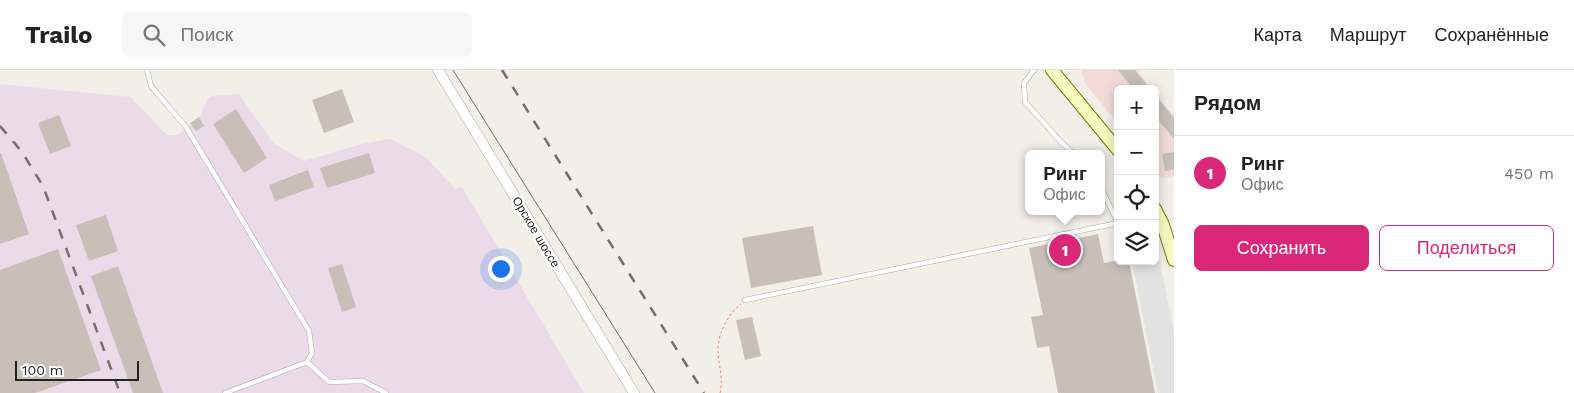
<!DOCTYPE html>
<html lang="ru">
<head>
<meta charset="utf-8">
<style>
  :root { --surface:#fff; --page:#f6f6f6; --text:#222; --muted:#767676; --line:#e0e0e0; --accent:#db2777 }
  body { margin:0; font-family:"Work Sans",sans-serif; background:var(--page); color:var(--text) }
  .controls { position:absolute; right:15px; top:15px; display:grid; overflow:hidden; border-radius:8px; box-shadow:0 2px 12px #0003 }
  .controls button { width:45px; height:45px; display:grid; place-items:center; padding:0; border:0; border-bottom:1px solid var(--line); background:var(--surface); color:var(--text); font:25px sans-serif }
  .scale { position:absolute; left:15px; bottom:12px; width:124px; box-sizing:border-box; padding-left:5px; border:2px solid #222; border-top:0; font-size:14px; line-height:18px; white-space:nowrap; color:#222; -webkit-text-stroke:4px #fff; paint-order:stroke }
  .you { position:absolute; left:500px; top:198px; width:18px; height:18px; margin:-12px; border:4px solid #fff; border-radius:50%; background:#1a73e8; box-shadow:0 0 0 8px #1a73e833 }
  .badge { display:grid; place-items:center; width:32px; height:32px; border-radius:50%; background:var(--accent); color:#fff; font-size:16px; font-weight:700 }
  .pin { position:absolute; translate:-50% -50%; border:2px solid #fff; box-shadow:0 1px 5px #0006 }
  .popup { position:absolute; left:1025px; top:80px; width:80px; height:65px; box-sizing:border-box; display:grid; place-content:center; border-radius:8px; background:var(--surface); filter:drop-shadow(0 1px 4px #0005); font-size:16px; white-space:nowrap; color:var(--muted) }
  .popup b { font-size:19px; color:var(--text) }
  .popup::after { content:''; position:absolute; left:50%; top:100%; margin-left:-10px; border:10px solid transparent; border-top-color:var(--surface) }
  .list { margin:0; padding:0; list-style:none }
  h2 { display:flex; justify-content:space-between; align-items:center; height:65px; margin:0; padding:0 20px; font-size:21px }
  h2 small { font-size:16px; font-weight:400; color:var(--muted) }
  .list li { display:grid; grid-template-columns:32px 1fr auto; gap:15px; align-items:center; box-sizing:border-box; height:75px; padding:0 20px; border-top:1px solid var(--line) }
  .list b { display:block; font-size:19px; white-space:nowrap }
  .list p { margin:0; font-size:16px; white-space:nowrap; color:var(--muted) }
  .list em { font-size:16px; font-style:normal; color:var(--muted) }
  .actions { display:flex; gap:10px; padding:15px 20px }
  .actions a { flex:1; padding:11px 0; border:1px solid var(--accent); border-radius:8px; text-align:center; font-size:18px; color:var(--accent) }
  .actions .main { background:var(--accent); color:#fff }
  .icon { flex:none; width:28px; height:28px; fill:none; stroke:currentColor; stroke-width:2; stroke-linecap:round; stroke-linejoin:round }
  .map { position:relative; flex:none; width:1174px; height:323px; overflow:hidden }
  header { display:flex; align-items:center; gap:30px; box-sizing:border-box; height:70px; padding:0 25px; background:var(--surface); border-bottom:1px solid var(--line) }
  header strong { font-size:24px }
  nav { display:flex; gap:28px; margin-inline-start:auto; font-size:18px }
  .search { width:350px; height:45px; background:var(--page); display:flex; align-items:center; gap:12px; box-sizing:border-box; padding:0 18px; border-radius:8px; color:var(--muted); font-size:19px }
  main { display:flex }
  aside { flex:1; background:var(--surface) }
  .map>svg:first-child { display:block }
</style>
</head>
<body>
<header>
<strong>Trailo</strong>
<div class="search"><svg class="icon" aria-label="search" viewBox="0 0 24 24"><circle cx="10" cy="10" r="6"/><path d="M15 15l6 6"/></svg>Поиск</div>
<nav><a>Карта</a><a>Маршрут</a><a>Сохранённые</a></nav>
</header>
<main>
<div class="map">
<svg width="1174" height="323" viewBox="0 0 1174 323">
  <rect width="100%" height="100%" fill="#f2efe9"/>
  <path fill="#f2dad9" d="M1081,0H1136L1152,19H1118V54L1085,13Z
    M1155,23L1174,46V106L1162,109L1155,101Z"/>
  <path fill="#ebdbe8" d="M0,14L130,27L167,65H177L199,48L208,28L212,26L239,24L273,73L304,91L362,74L390,69L426,87L455,119L462,117L584,323H0Z"/>
  <path fill="#e2e2e2" d="M1155,178H1157L1174,262V323H1158L1132,191H1155Z"/>
  <path fill="#c7bfb8" d="M1118,0H1135L1150,19H1133Z
    M342,19L354,52L324,63L312,30Z
    M1155,25L1174,48V69L1155,46Z
    M236,39L267,88L244,103L213,54Z
    M59,45L71,76L50,84L38,53Z
    M199,47L204,56L196,61L190,53Z
    M1174,82V99L1165,101L1162,84Z
    M1,83L29,164L0,174V84Z
    M369,83L375,103L327,118L320,98Z
    M308,100L314,117L275,131L269,115Z
    M106,145L118,181L89,191L76,155Z
    M813,156L822,205L751,218L742,168Z
    M1098,164L1104,193L1118,190L1129,191L1155,323H1058L1049,276L1037,278L1031,247L1043,245L1029,178Z
    M58,179L101,300L35,323H0V200Z
    M342,194L356,237L342,242L328,198Z
    M118,196L163,323H133L91,206Z
    M752,247L761,286L745,290L736,250Z"/>
  <g fill="none" stroke-linecap="round" stroke-linejoin="round">
    <defs>
      <path id="service" d="M147,0L151,16L186,57L309,261L312,283L307,292L225,323
        M1034,0L1024,13L1025,32L1061,72L1074,84
        M1101,118L1118,153
        M745,230L1118,153
        M307,292L329,312L363,311L386,323"/>
      <path id="tertiary" d="M438,0L634,323"/>
      <path id="secondary" d="M1052,0L1118,80
        M1155,139L1163,155L1174,190"/>
    </defs>
    <use href="#service" stroke="#a9a9a9" stroke-width="5.5"/>
    <use href="#tertiary" stroke="#a9a9a9" stroke-width="11"/>
    <use href="#secondary" stroke="#707d05" stroke-width="14"/>
    <path stroke="#fa8072" stroke-width="1" stroke-dasharray="2.5 2.5" stroke-linecap="butt" d="M720,323C724,307 717,291 718,275C720,260 729,243 741,234"/>
    <use href="#service" stroke="#fff" stroke-width="4.5"/>
    <use href="#tertiary" stroke="#fff" stroke-width="10"/>
    <use href="#secondary" stroke="#f7fabf" stroke-width="12"/>
    <path stroke="#707070" stroke-width="1" d="M453,0L655,323"/>
    <path stroke="#707070" stroke-width="2.5" stroke-dasharray="10 10" stroke-linecap="butt" d="M502,0L704,323
      M0,56L22,82L43,116L120,323"/>
  </g>
  <g text-anchor="middle" dominant-baseline="central" stroke-width="5" stroke-linejoin="round" paint-order="stroke">
    <g font-size="12" fill="#222" stroke="#fff">
      <text transform="translate(536 162) rotate(59)">Орское шоссе</text>
    </g>
  </g>
</svg>
<div class="controls">
<button>+</button>
<button>−</button>
<button><svg class="icon" aria-label="locate" viewBox="0 0 24 24"><circle cx="12" cy="12" r="6"/><path d="M12 2v4M12 18v4M2 12h4M18 12h4"/></svg></button>
<button><svg class="icon" aria-label="layers" viewBox="0 0 24 24"><path d="M12 4l9 5-9 5-9-5zM3 14l9 5 9-5"/></svg></button>
</div>
<div class="scale">100 m</div>
<div class="you"></div>
<div class="pin badge" style="left:1065px;top:180px">1</div>
<div class="popup"><b>Ринг</b>Офис</div>
</div>
<aside>
<h2>Рядом<small></small></h2>
<ul class="list">
<li><span class="badge">1</span><div><b>Ринг</b><p>Офис</p></div><em>450 m</em></li>
</ul>
<div class="actions"><a class="main">Сохранить</a><a>Поделиться</a></div>
</aside>
</main>
</body>
</html>
